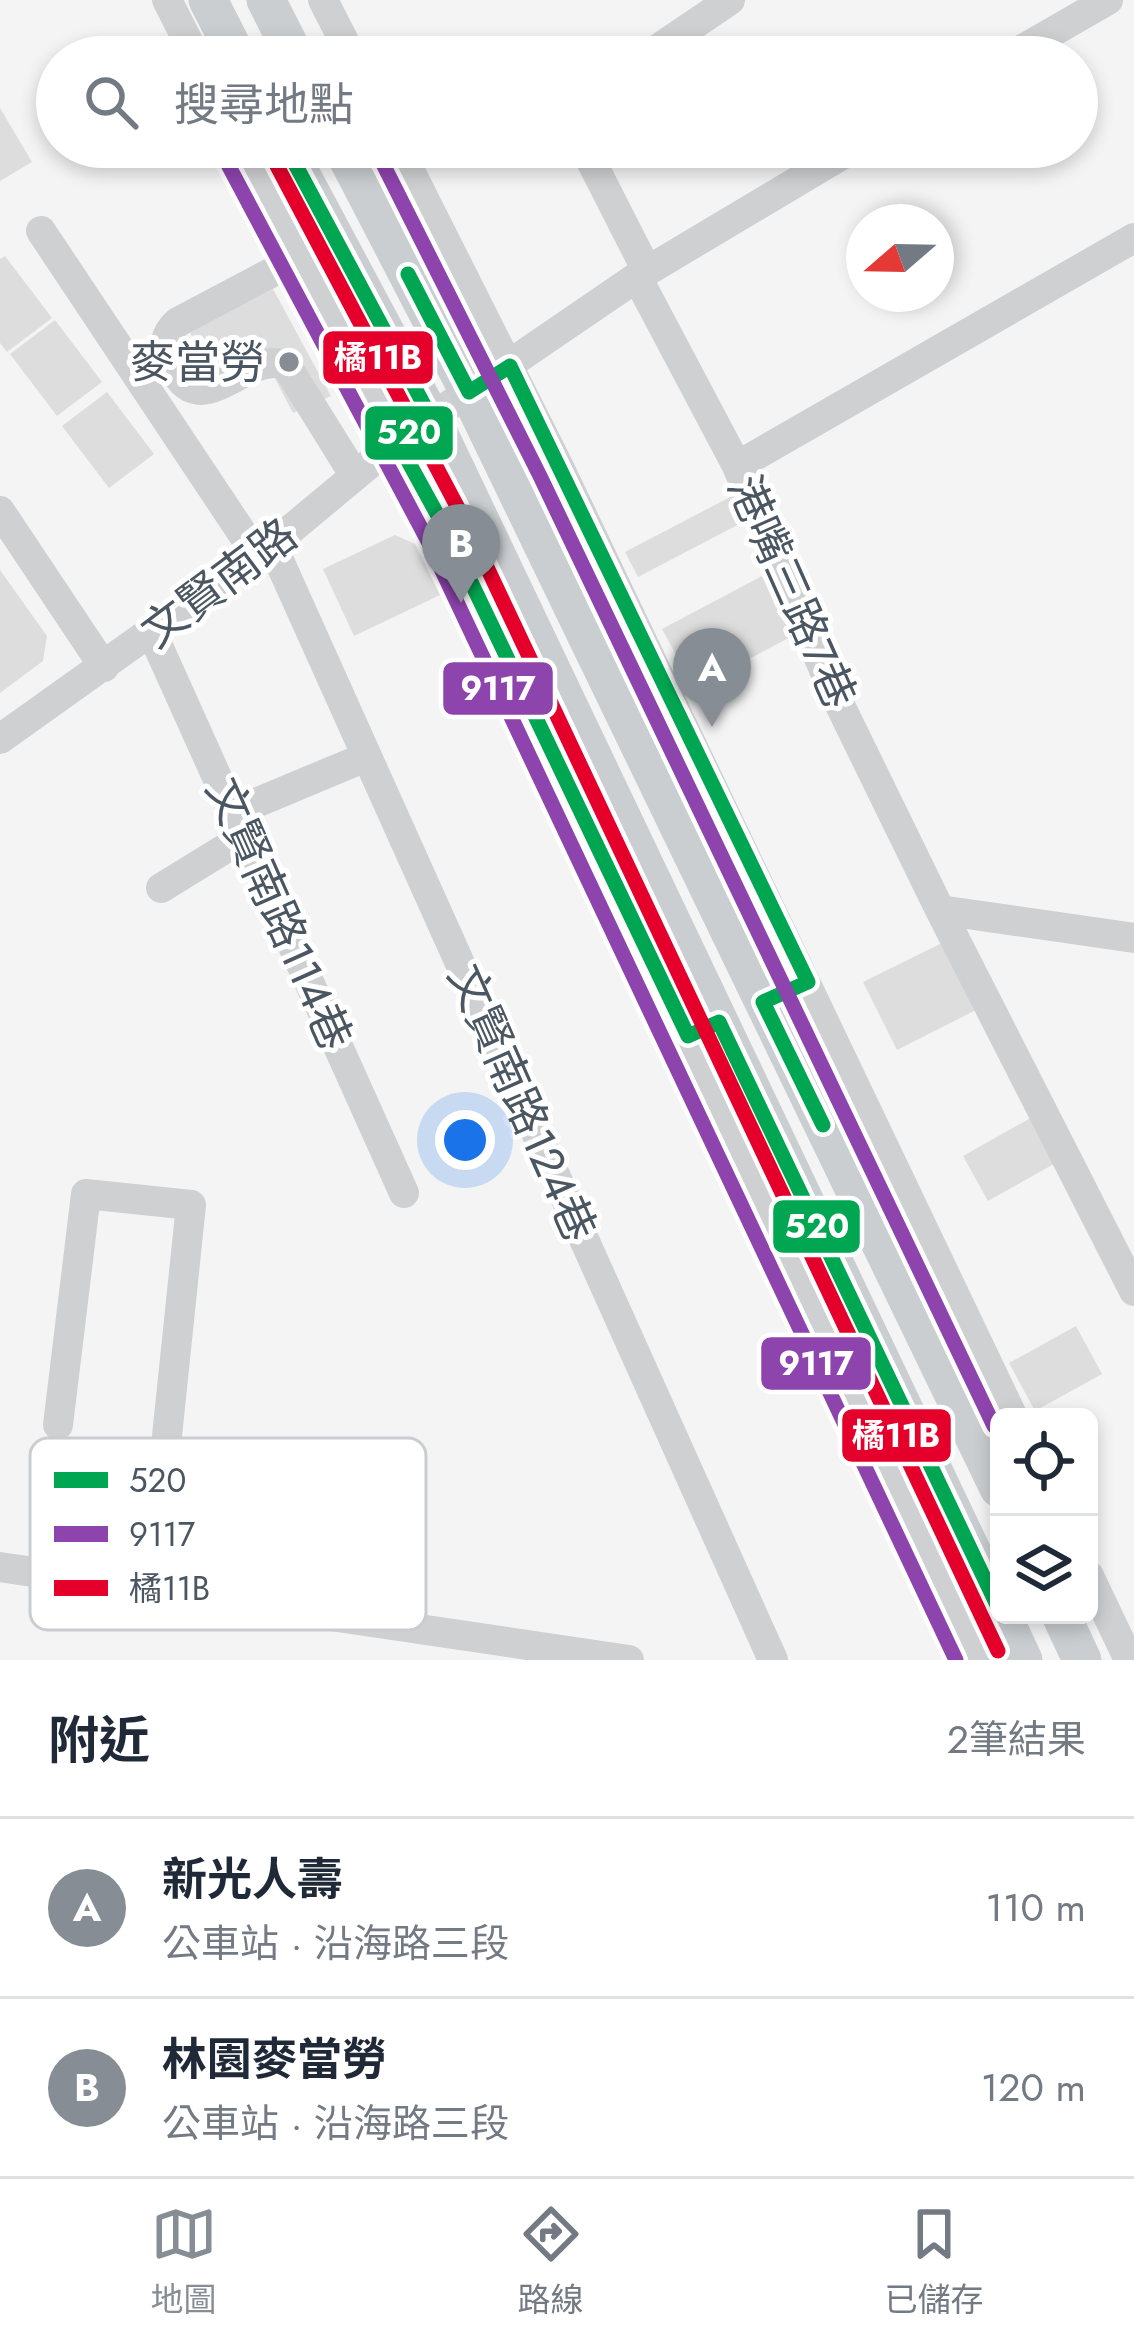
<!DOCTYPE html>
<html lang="zh-TW">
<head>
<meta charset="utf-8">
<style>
  :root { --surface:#fff; --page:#f2f2f3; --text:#1f2937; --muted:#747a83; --line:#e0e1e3; --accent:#868d94 }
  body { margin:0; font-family:Jost,"Noto Sans TC",sans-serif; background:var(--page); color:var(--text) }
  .controls { position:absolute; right:36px; bottom:36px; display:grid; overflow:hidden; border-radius:18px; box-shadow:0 6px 18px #0003 }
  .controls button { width:108px; height:108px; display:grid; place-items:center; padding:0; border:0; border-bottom:3px solid var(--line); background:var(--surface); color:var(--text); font:60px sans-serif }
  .compass { position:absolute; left:846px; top:204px; width:108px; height:108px; border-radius:50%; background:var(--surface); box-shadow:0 6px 18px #0003; rotate:250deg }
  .you { position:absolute; left:465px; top:1140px; width:42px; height:42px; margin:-30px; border:9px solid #fff; border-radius:50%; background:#1a73e8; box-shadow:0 0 0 18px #1a73e833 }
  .badge { display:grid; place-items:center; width:78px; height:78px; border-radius:50%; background:var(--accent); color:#fff; font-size:39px; font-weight:700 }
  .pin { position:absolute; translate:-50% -99px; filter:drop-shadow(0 3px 6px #0008) }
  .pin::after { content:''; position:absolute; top:63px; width:42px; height:36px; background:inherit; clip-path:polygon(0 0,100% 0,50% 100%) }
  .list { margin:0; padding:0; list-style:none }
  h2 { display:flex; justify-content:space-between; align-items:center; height:156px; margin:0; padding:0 48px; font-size:51px }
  h2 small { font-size:39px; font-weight:400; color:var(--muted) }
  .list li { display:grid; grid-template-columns:78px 1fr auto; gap:36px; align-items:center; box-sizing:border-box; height:180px; padding:0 48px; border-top:3px solid var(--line) }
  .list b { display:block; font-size:45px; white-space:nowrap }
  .list p { margin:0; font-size:39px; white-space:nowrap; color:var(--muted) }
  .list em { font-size:39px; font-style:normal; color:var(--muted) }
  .icon { flex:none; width:66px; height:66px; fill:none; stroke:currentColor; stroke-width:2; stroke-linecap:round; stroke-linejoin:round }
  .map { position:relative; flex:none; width:1134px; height:1660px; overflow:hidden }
  .search { position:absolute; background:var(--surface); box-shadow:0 6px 18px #0003; left:36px; right:36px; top:36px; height:132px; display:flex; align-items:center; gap:30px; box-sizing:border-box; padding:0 42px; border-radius:66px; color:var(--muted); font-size:45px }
  .sheet { height:516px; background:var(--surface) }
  nav { display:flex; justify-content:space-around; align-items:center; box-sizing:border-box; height:168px; border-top:3px solid var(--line); background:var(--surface); font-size:33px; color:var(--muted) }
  nav a { display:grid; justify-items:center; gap:6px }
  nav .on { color:var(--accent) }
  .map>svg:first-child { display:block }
</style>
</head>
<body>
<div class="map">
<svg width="1134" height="1660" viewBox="0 0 1134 1660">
  <rect width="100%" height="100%" fill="#f4f4f4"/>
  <path fill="#ddddde" d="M499,41L508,57H471Z
    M0,108L32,162L0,181Z
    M5,256L52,318L7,352L0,343V259Z
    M273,289L331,396L293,413L260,350L212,373L189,331Z
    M55,320L102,382L57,416L10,354Z
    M107,392L154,454L109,488L62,426Z
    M734,495L747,520L638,577L625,552Z
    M395,535L415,544L440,595L354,636L323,569Z
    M0,570L47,636L43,661L0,693Z
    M766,574L798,633L694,688L662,629Z
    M942,943L976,1010L897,1050L863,982Z
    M1036,1115L1061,1160L988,1201L963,1156Z
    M1076,1326L1102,1374L1035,1411L1009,1363Z"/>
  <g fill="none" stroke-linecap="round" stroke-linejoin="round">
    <path stroke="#ced0d2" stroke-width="30" d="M167,0L196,57
      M323,0L352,57
      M646,57L730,0
      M1009,57L1108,0
      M243,147L448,534L979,1660
      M398,147L559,467L1013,1417
      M584,147L647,271
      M41,231L256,554
      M301,257L178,322C168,331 163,342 168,356C196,435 244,349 286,365L355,476
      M637,277L737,466L834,693L940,910L1134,1291
      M737,466L1134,238
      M0,511L104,667
      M272,545L773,1660
      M153,635L404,1193
      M0,739L272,545L397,441L637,277L855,147
      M234,812L366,757
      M161,888L244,837
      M940,910L1134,938
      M58,1425L86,1194L191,1205L151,1590
      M0,1567L629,1660
      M1089,1576L1129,1660"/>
    <path stroke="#caced1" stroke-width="39" d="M208,0L237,57
      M266,0L295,57
      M286,147L431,418L999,1609
      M342,147L469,392L999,1488
      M1002,1615L1023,1660
      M1061,1615L1082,1660"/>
    <defs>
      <path id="bus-1" d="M286,147L431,418L397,441L448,534L688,1036L719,1022L999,1609
        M408,274L469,392L510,366L808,982L763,1002L823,1125"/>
      <path id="bus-2" d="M379,156L540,476L994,1426
        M224,157L429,543L956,1660"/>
      <path id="bus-3" d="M267,147L467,525L998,1651"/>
    </defs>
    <use href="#bus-1" stroke="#fff" stroke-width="24"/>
    <use href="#bus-2" stroke="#fff" stroke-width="24"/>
    <use href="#bus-3" stroke="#fff" stroke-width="24"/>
    <use href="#bus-1" stroke="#00a651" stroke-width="15"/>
    <use href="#bus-2" stroke="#8e44ad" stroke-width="15"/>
    <use href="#bus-3" stroke="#e4002b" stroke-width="15"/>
  </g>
  <circle fill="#868d94" stroke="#fff" stroke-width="4.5" cx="289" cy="362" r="12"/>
  <g text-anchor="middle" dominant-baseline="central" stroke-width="10" stroke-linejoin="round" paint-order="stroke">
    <g font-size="45" fill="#4a5661" stroke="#fff" text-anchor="end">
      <text x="265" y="362">麥當勞</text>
    </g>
    <g font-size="45" fill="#4a5661" stroke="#fff">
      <text transform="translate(219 583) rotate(-37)">文賢南路</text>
      <text transform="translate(792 592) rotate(66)">港嘴三路7巷</text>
      <text transform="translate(279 914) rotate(66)">文賢南路114巷</text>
      <text transform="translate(522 1103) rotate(66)">文賢南路124巷</text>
    </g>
  </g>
  <rect x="30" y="1438" width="396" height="192" rx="18" fill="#fff" stroke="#c9ccd0" stroke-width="3"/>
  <rect x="54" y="1472" width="54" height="16" fill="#00a651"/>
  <rect x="54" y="1526" width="54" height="16" fill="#8e44ad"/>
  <rect x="54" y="1580" width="54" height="16" fill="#e4002b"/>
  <g font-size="33" fill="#4a5661">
    <text x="129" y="1492">520</text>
    <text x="129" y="1546">9117</text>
    <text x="129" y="1600">橘11B</text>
  </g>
  <g stroke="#fff" stroke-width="4.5">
    <rect x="321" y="329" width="114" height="57" rx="12" fill="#e4002b"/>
    <rect x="363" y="404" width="92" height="58" rx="12" fill="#00a651"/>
    <rect x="441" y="660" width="114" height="57" rx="12" fill="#8e44ad"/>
    <rect x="771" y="1198" width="91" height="57" rx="12" fill="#00a651"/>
    <rect x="759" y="1335" width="114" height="57" rx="12" fill="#8e44ad"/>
    <rect x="840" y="1407" width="113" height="57" rx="12" fill="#e4002b"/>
  </g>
  <g font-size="33" text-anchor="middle" font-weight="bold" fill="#fff">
    <text x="378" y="369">橘11B</text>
    <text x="409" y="444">520</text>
    <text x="498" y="700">9117</text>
    <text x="817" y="1238">520</text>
    <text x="816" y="1375">9117</text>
    <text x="896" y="1447">橘11B</text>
  </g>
</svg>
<div class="controls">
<button><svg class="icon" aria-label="locate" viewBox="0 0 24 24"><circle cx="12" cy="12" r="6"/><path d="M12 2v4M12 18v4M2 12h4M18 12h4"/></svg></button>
<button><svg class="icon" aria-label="layers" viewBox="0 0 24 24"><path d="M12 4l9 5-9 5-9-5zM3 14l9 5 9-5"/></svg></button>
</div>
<svg class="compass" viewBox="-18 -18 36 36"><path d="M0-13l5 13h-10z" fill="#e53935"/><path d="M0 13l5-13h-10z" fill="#747a83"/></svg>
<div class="you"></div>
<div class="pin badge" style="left:712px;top:727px">A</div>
<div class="pin badge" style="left:461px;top:603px">B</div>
<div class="search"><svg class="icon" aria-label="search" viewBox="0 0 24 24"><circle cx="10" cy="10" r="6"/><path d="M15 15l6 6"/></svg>搜尋地點</div>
</div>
<section class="sheet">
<h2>附近<small>2筆結果</small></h2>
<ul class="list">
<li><span class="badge">A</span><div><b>新光人壽</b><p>公車站 · 沿海路三段</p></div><em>110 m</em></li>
<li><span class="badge">B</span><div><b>林園麥當勞</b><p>公車站 · 沿海路三段</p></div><em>120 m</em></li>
</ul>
</section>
<nav>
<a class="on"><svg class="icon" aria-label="map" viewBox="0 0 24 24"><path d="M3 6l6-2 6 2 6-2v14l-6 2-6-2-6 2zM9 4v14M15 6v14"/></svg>地圖</a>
<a><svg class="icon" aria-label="directions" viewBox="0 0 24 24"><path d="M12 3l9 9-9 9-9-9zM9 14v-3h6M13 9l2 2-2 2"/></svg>路線</a>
<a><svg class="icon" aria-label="saved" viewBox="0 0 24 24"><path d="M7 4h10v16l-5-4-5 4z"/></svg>已儲存</a>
</nav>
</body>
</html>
